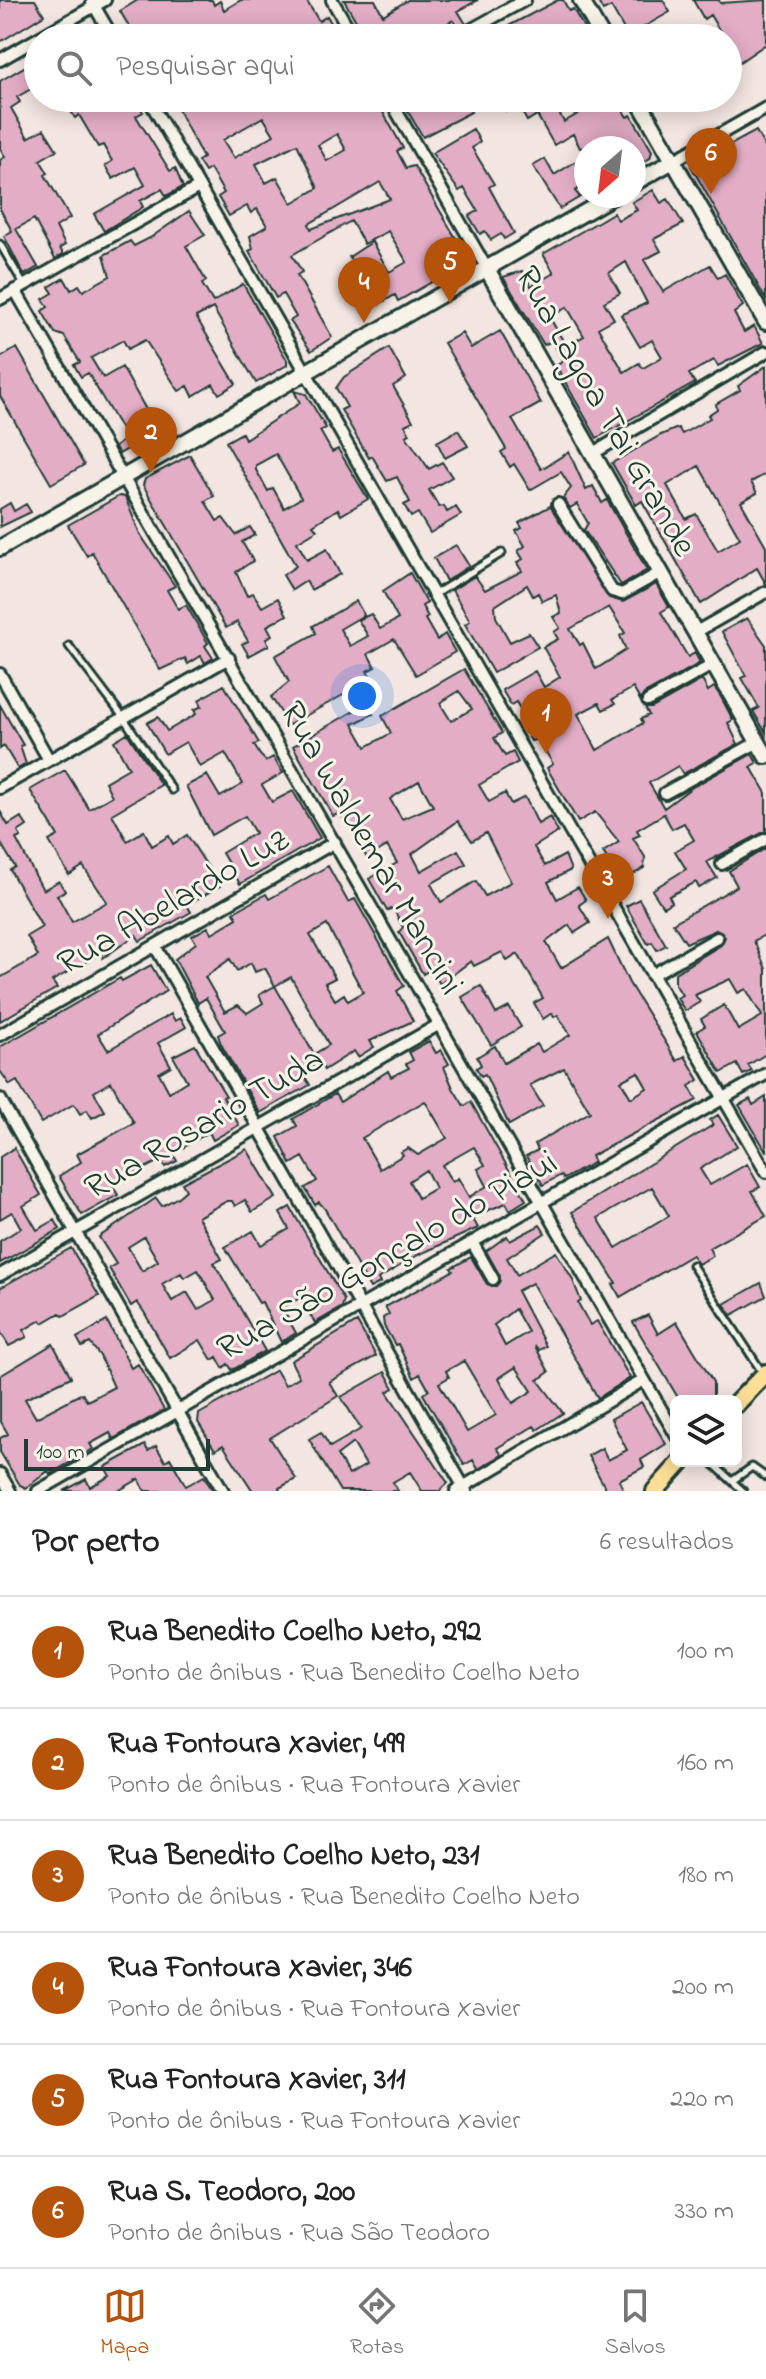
<!DOCTYPE html>
<html lang="pt">
<head>
<meta charset="utf-8">
<style>
  :root { --surface:#fff; --page:#f6f6f6; --text:#222; --muted:#767676; --line:#e0e0e0; --accent:#b45309 }
  body { margin:0; font-family:"Indie Flower",sans-serif; background:var(--page); color:var(--text) }
  .controls { position:absolute; right:24px; bottom:24px; display:grid; overflow:hidden; border-radius:12px; box-shadow:0 4px 20px #0003 }
  .controls button { width:72px; height:72px; display:grid; place-items:center; padding:0; border:0; border-bottom:2px solid var(--line); background:var(--surface); color:var(--text); font:40px sans-serif }
  .compass { position:absolute; left:574px; top:136px; width:72px; height:72px; border-radius:50%; background:var(--surface); box-shadow:0 4px 20px #0003; rotate:208deg }
  .scale { position:absolute; left:24px; bottom:20px; width:186px; box-sizing:border-box; padding-left:8px; border:4px solid #1f3d34; border-top:0; font-size:22px; line-height:28px; white-space:nowrap; color:#1f3d34; -webkit-text-stroke:6px #f7f3e8; paint-order:stroke }
  .you { position:absolute; left:362px; top:696px; width:28px; height:28px; margin:-20px; border:6px solid #fff; border-radius:50%; background:#1a73e8; box-shadow:0 0 0 12px #1a73e833 }
  .badge { display:grid; place-items:center; width:52px; height:52px; border-radius:50%; background:var(--accent); color:#fff; font-size:26px; font-weight:700 }
  .pin { position:absolute; translate:-50% -66px; filter:drop-shadow(0 2px 4px #0008) }
  .pin::after { content:''; position:absolute; top:42px; width:28px; height:24px; background:inherit; clip-path:polygon(0 0,100% 0,50% 100%) }
  .list { margin:0; padding:0; list-style:none }
  h2 { display:flex; justify-content:space-between; align-items:center; height:104px; margin:0; padding:0 32px; font-size:34px }
  h2 small { font-size:26px; font-weight:400; color:var(--muted) }
  .list li { display:grid; grid-template-columns:52px 1fr auto; gap:24px; align-items:center; box-sizing:border-box; height:112px; padding:0 32px; border-top:2px solid var(--line) }
  .list b { display:block; font-size:30px; white-space:nowrap }
  .list p { margin:0; font-size:26px; white-space:nowrap; color:var(--muted) }
  .list em { font-size:26px; font-style:normal; color:var(--muted) }
  .icon { flex:none; width:44px; height:44px; fill:none; stroke:currentColor; stroke-width:2; stroke-linecap:round; stroke-linejoin:round }
  .map { position:relative; flex:none; width:766px; height:1491px; overflow:hidden }
  .search { position:absolute; background:var(--surface); box-shadow:0 4px 20px #0003; left:24px; right:24px; top:24px; height:88px; display:flex; align-items:center; gap:20px; box-sizing:border-box; padding:0 28px; border-radius:44px; color:var(--muted); font-size:30px }
  .sheet { height:776px; background:var(--surface) }
  nav { display:flex; justify-content:space-around; align-items:center; box-sizing:border-box; height:112px; border-top:2px solid var(--line); background:var(--surface); font-size:22px; color:var(--muted) }
  nav a { display:grid; justify-items:center; gap:4px }
  nav .on { color:var(--accent) }
  .map>svg:first-child { display:block }
</style>
</head>
<body>
<div class="map">
<svg width="766" height="1491" viewBox="0 0 766 1491">
  <rect width="100%" height="100%" fill="#f3e5e1"/>
  <filter id="ink" filterUnits="userSpaceOnUse"><feTurbulence type="fractalNoise" baseFrequency=".0125" numOctaves="2"/><feDisplacementMap in="SourceGraphic" scale="16" xChannelSelector="R" yChannelSelector="G"/><feConvolveMatrix kernelMatrix="1 2 1 2 8 2 1 2 1" color-interpolation-filters="sRGB"/></filter>
  <g filter="url(#ink)">
    <path fill="#e3adc6" stroke="#1f3d34" stroke-width="2" fill-rule="evenodd" d="M0,0H35L44,15L0,42Z
      M138,0H212L214,5L220,1L224,10L241,0H306L319,21L327,16L340,38H136L120,11Z
      M344,0H375L383,15L408,0H478L458,11L466,24L458,28L453,20L423,38H375L367,24L360,28Z
      M558,0H563L569,11L573,9L590,38H494L500,34L499,31Z
      M597,0H663L670,12L642,28L648,38H629L611,7L603,11Z
      M693,0H719L720,3L766,0V44L738,63L728,46V38H724L710,15L704,19Z
      M38,54V85L17,97L20,102L11,108L28,138L44,129L57,150L40,160L48,173L45,175L70,218L56,227L65,245L60,248L63,254L55,259L34,219L16,229L38,267L24,275L4,236L12,231L0,209V160L5,157L0,148V81L29,64L27,60Z
      M86,98H122L129,108L138,103L143,112L136,116L170,171L175,168L183,187L166,196L162,189L140,201L143,207L104,231L94,214L145,185L135,167L113,179L105,166L112,161L103,145L98,147L79,115L75,118L69,108Z
      M190,98H375L403,148L397,151L406,168L414,166L469,261L398,301L395,295L369,310L356,288L362,280L349,257L372,242L389,272L407,262L388,231L364,244L351,221L330,233L292,255L302,272L297,275L332,337L311,351L290,321L296,317L283,294L276,298L249,251L253,249L250,236L267,226L257,209L251,213L247,206L229,216L218,197L224,193L210,169L205,172L198,161L203,158L176,106ZM263,117L274,135L234,158L223,140ZM337,134L346,150L327,161L318,145ZM297,144L318,188L292,203L277,177L266,183L256,164ZM380,182L390,199L311,229L309,224Z
      M400,98H462L471,112L423,137Z
      M499,98H550L564,122L583,111L576,98H615L627,117L631,115L652,151L650,158L640,164L634,148L630,146L580,148L573,134L554,145L537,115L527,121L518,105L506,111Z
      M473,129L480,142L472,148L494,184L489,187L514,233L504,239L501,234L491,240L485,231L480,234L469,216L478,211L464,188L459,191L432,153Z
      M756,131L766,149V300L691,166Z
      M586,155V184L575,191L580,197L560,209L533,166L545,159L554,175Z
      M653,190L661,203L668,199L683,224L654,239L661,251L644,260L663,292L710,265L718,278L725,274L743,306L734,313L744,332L754,326L763,343L718,366L714,360L701,367L689,374L695,383L597,438L556,366L563,361L552,341L544,345L503,277L522,271L531,286L554,273L543,254L613,213L618,220L637,210L632,202ZM626,262L647,303L621,315L640,347L652,340L662,357L643,368L639,363L624,372L598,328L614,319L604,302L620,293L609,273ZM567,307L584,336L566,346L550,318Z
      M189,211L205,235L186,246L206,281L202,284L213,302L243,284L287,360V365L256,383L213,308L196,317L236,384L219,394L213,384L193,396L188,386L179,391L145,340L128,349L123,340L91,358L103,378L122,367L158,431L119,454L115,447L126,438L88,373L81,377L74,365L80,362L64,336L55,333L42,311L48,307L43,299L53,293L49,287L64,278L71,290L79,285L83,291L110,276L104,255L130,241L134,246L150,238Z
      M500,331L541,403L512,419L541,469L569,452L586,490L593,486L602,503L607,500L647,570L621,585L584,530L588,523L577,504L570,508L563,498L571,488L561,472L530,490L514,464L510,467L501,452L506,449L444,343L462,333L471,348Z
      M17,348L84,465L51,484L0,396V358Z
      M389,348L406,378L393,386L413,421L405,425L410,434L406,436L429,469L442,462L452,477L429,490L439,507L444,506L447,512L456,507L461,515L430,533L418,513L411,517L404,505L410,502L397,477L387,481L372,456L369,458L341,410L347,407L336,388L344,377Z
      M766,366V474L751,482L757,493L741,502L766,546V584L757,568L701,604L642,501L636,505L612,463L661,435L678,428L682,434L710,418L708,415L717,409L716,404L740,390L738,386ZM699,466L740,538L718,551L696,514L686,519L667,485Z
      M294,391L306,394L326,428L320,431L332,452L338,449L368,499L341,515L338,509L319,521L313,525L317,530L297,542L307,560L327,549L340,574L311,590L306,581L292,590L283,575L296,566L226,442L242,433L245,439L300,403ZM276,454L301,498L284,508L273,488L268,491L256,470V465Z
      M458,430L468,446L445,458L437,442Z
      M190,455L214,496L205,501L217,521L223,518L236,535L250,527L255,535L242,542L253,561L236,572L247,596L253,593L262,607L278,598L287,615L267,626L272,635L266,639L269,645L249,656L242,644L248,641L237,622L226,628L143,485L145,479Z
      M119,496L125,497L140,534L175,586L167,590L178,609L186,605L208,643L205,646L213,658L205,663L201,656L188,664L185,658L160,670L92,552L87,556L68,525Z
      M10,503L14,511L26,504L31,512L0,527V509Z
      M550,506L609,598L623,602L656,584L669,607L661,612L688,657L695,653L700,663L644,694L640,700L633,688L612,700L615,704L603,710L599,703L578,714L597,750L643,723L641,719L649,715L645,708H652L702,680L708,691L714,687L721,697L733,720L728,723L738,744L683,774L678,766L649,783L664,808L691,788L752,754L757,763L751,767L766,793V831L707,862L717,878L699,888L696,882L669,896L672,902L663,907L652,890L686,869L675,851L694,840L684,823L672,829L664,814L637,830L640,835L633,838L645,857L644,868L615,885L607,872L613,868L603,852L619,842L595,812L578,822L547,768L553,764L538,739L531,741L521,722L526,719L516,702L511,705L502,690L535,671L544,687L560,677L543,647L558,639L554,632L560,628L553,617L561,613L556,595L542,601L538,593L533,596L527,585L495,606L496,617L510,642L529,633L538,647L493,673L465,624L470,621L452,590L475,576L485,590L522,571L517,563L523,559L518,551L525,546L516,531L522,528L519,523ZM609,607L625,633L620,636L626,650L596,669L583,643L580,645L570,629Z
      M456,545L469,566L446,581L434,558Z
      M410,573L427,603L422,606L428,617L425,619L437,640L445,634L455,652L416,675L394,639L368,654L375,667L367,671L372,679L289,725L271,697L289,682L275,656L316,633L313,626L356,601L364,615L340,629L350,646L368,636L358,620L371,614L380,629L398,619L383,591Z
      M747,618L766,645V733L753,711L759,708L742,678L746,676L722,632Z
      M464,669L502,733L494,738L505,756L513,752L518,762L479,785L489,802L505,793L511,804L525,797L538,824L550,817L558,832L534,847L545,866L565,855L571,870L548,882L557,899L578,887L586,900L579,905L590,923L574,933L569,925L546,942L561,968L608,939L629,983L677,1061L685,1056L699,1080L689,1086L697,1100L591,1156L594,1162L564,1179L561,1175L543,1185L526,1156L538,1150L535,1144L590,1112L564,1068L530,1085L543,1106L509,1125L485,1074L481,1076L476,1068L481,1065L477,1057L495,1046L504,1063L537,1044L542,1052L570,1035L558,1015L554,1017L552,1013L543,1019L534,1003L543,998L518,954L507,961L502,952L474,966L471,961L440,984L431,969L423,974L399,932L403,927L393,908L387,911L369,879L397,863L387,846L367,858L346,820L338,814L333,816L293,746L366,704L373,714L353,724L366,747L391,733L382,716ZM459,691L472,709L451,721L440,703ZM419,781L433,806L402,819L390,799ZM458,821L472,841L486,833L511,882L485,896L476,881L441,902L431,884L466,864L458,850L421,871L412,854ZM638,1072L647,1088L631,1098L621,1081Z
      M224,685L259,743L254,745L260,755L266,761L273,757L283,773L262,785L272,802L293,791L320,838L240,884L222,853L255,833L245,816L211,835L186,786L207,775L220,797L243,784L225,753L200,767L186,742L165,754L147,723L158,717L167,731L196,714L194,710L202,706L199,700Z
      M0,705L23,745L20,746L26,764L18,769L4,746L0,749Z
      M127,733L161,785L112,814L127,841L144,831L152,846L169,836L173,844L187,835L220,886L187,905L191,912L140,941L136,935L103,958L101,953L84,963L52,981L57,988L0,1021V978L38,956L27,936L42,927L10,870L15,867L0,842V811L8,825L21,817L27,826L18,832L21,837L16,839L43,890L59,881L65,891L57,895L72,922L107,902L83,866L69,875L49,841L58,836L30,790L65,770L89,809L112,796L105,782L129,768L114,741Z
      M766,848V934L754,941L766,969V1054L748,1065L752,1071L743,1075L737,1064L721,1073L697,1031L705,1026L701,1019L724,1005L738,1030L762,1016L746,989L738,993L730,979L695,995L700,1002L685,1011L677,998L682,995L675,984V973L721,945L725,937L716,930L686,943L673,923L737,886L729,871Z
      M328,866L348,902L355,899L404,986L397,991L413,1021L370,1041L374,1047L358,1057L354,1051L324,1070L320,1062L302,1072L310,1085L260,1113L221,1044L218,1035L225,1031L206,998L198,1003L175,959L196,943L192,936L208,927L212,933L237,918L234,912L243,907L266,894L269,899ZM327,925L363,992L348,1001L344,994L335,1000L325,983L335,978L310,935ZM230,959L237,971L251,963L255,972L265,968L275,986L291,977L329,1045L314,1054L275,986L259,995L263,1003L247,1013L238,1005L225,1012L205,977Z
      M639,899L666,945L657,950L652,942L648,944L626,906Z
      M151,965L166,991L98,1034L108,1050L171,1014L175,1021L181,1018L186,1027L158,1043L171,1066L159,1073L169,1092L187,1081L173,1056L195,1045L226,1096L223,1097L239,1125L213,1140L209,1132L173,1154L177,1161L165,1167L161,1160L123,1179L112,1185L118,1195L82,1215L59,1176L81,1162L77,1154L134,1123L111,1082L94,1092L105,1111L92,1118L87,1110L80,1114L74,1104L41,1123L17,1081L10,1085L0,1071V1047L120,978L122,981Z
      M481,986L496,1014L509,1007L521,1027L491,1045L462,997Z
      M429,1041L436,1053L441,1050L449,1064L444,1067L453,1088L464,1106L471,1102L526,1200L510,1210L506,1203L489,1210L473,1219L478,1228L418,1255L378,1279L380,1283L370,1288L325,1209L319,1202L315,1205L305,1188L317,1181L303,1157L291,1164L278,1137L297,1126L293,1119L335,1094L340,1102L388,1071L391,1077L409,1068L406,1064L413,1060L409,1052ZM425,1101L447,1138L418,1155L408,1148L401,1152L403,1155L380,1169L362,1138ZM474,1147L485,1165L478,1169L487,1186L469,1197L458,1178L452,1182L442,1165ZM426,1170L435,1188L418,1198L409,1181Z
      M766,1097V1151L739,1105L750,1099L753,1105Z
      M718,1115L737,1146L700,1169L710,1185L747,1164L760,1187L752,1191L766,1216L709,1248L713,1256L698,1264L692,1255L620,1297L613,1284L616,1283L572,1212L713,1125L710,1120ZM652,1187L669,1216L616,1248L598,1218Z
      M14,1148L41,1195L23,1206L37,1230L55,1220L60,1229L0,1263V1241L21,1228L12,1212L0,1219V1157Z
      M247,1149L276,1198L252,1212L245,1200L235,1206L232,1201H227L198,1217L222,1259L214,1263L265,1351L232,1370L228,1364L223,1368L217,1357L212,1360L200,1340L170,1358L144,1312L137,1302L131,1306L128,1301L109,1268L116,1264L99,1237L156,1198L162,1206L178,1197L186,1190L182,1183ZM144,1237L158,1261L142,1271L128,1247ZM198,1270L215,1300L198,1310L187,1292L172,1301L162,1284L181,1273L184,1278Z
      M290,1207L344,1300L342,1307L315,1323L300,1298L282,1308L296,1333L281,1342L262,1302L259,1303L225,1247L253,1231L261,1245L289,1229L280,1213Z
      M540,1225L545,1233L507,1258L517,1275L556,1252L572,1278L581,1301L578,1303L590,1325L597,1321L630,1378L598,1398L532,1283L517,1291L546,1346L539,1350L535,1346L549,1372L538,1380L563,1413L537,1430L534,1426L497,1448L502,1455L478,1469L473,1460L464,1465L423,1394L429,1390L420,1374L414,1378L398,1344L395,1345L384,1326L383,1318L389,1314L385,1307L453,1271L451,1268L471,1257L487,1284L496,1286L500,1276L486,1251L507,1236L510,1241ZM515,1309L528,1332L505,1346L494,1325ZM464,1361L496,1415L467,1432L439,1383L449,1377L446,1371ZM516,1367L532,1391L513,1403L499,1378Z
      M71,1248L99,1296L63,1316L60,1313L43,1323L41,1320L24,1330L27,1337L9,1346L0,1331V1288Z
      M761,1283L766,1296L732,1315L724,1304Z
      M648,1315L658,1334L677,1322L713,1382V1398L680,1401L633,1322Z
      M107,1321L131,1368L138,1364L164,1410L113,1439L110,1433L90,1444L93,1449L50,1474L48,1471L26,1488L20,1485L0,1452V1438L8,1434L0,1420V1376L53,1344L71,1377L25,1399L36,1418L82,1393L87,1401L91,1399L114,1387L100,1356L90,1343L82,1347L77,1338Z
      M357,1322L376,1356L329,1382L338,1396L270,1438L296,1479L279,1488L280,1491H253L223,1445L215,1450L198,1422L199,1414L276,1370L285,1385L299,1377L291,1361Z
      M385,1372L394,1388L387,1392L448,1483L440,1491H422L410,1472L393,1482L398,1491H340L309,1439L321,1432L330,1447L361,1429L341,1397ZM353,1443L366,1465L349,1475L337,1455Z
      M641,1402L666,1444L641,1460L644,1467L619,1480L624,1491H607L588,1456L602,1448L608,1460L627,1450L611,1419Z
      M145,1445L148,1451L156,1446L165,1461L170,1458L186,1486L204,1476L213,1491H145L139,1479L118,1491H64L86,1479L90,1487L110,1476L105,1467Z"/>
    <g fill="none" stroke-linecap="round" stroke-linejoin="round">
      <defs>
        <path id="lane" d="M0,244L24,285
          M435,594L502,553
          M69,646L123,717L172,790
          M692,1265L762,1372
          M710,1461L743,1491
          M732,1481L752,1467L766,1477"/>
        <path id="street" d="M332,0L354,38
          M92,2L113,38
          M456,38L525,0
          M0,60L105,0
          M148,98L766,1172
          M389,98L487,269
          M673,161L766,108
          M15,290L676,1435
          M0,299L199,187
          M592,454L766,352
          M558,504L612,591L622,594L661,572
          M696,632L766,592
          M0,674L49,760
          M648,701L714,664
          M0,788L229,658
          M665,793L758,742
          M722,864L766,839
          M155,946L466,1491
          M652,975L717,938
          M0,1035L335,842
          M0,1099L223,1491
          M472,1242L493,1279
          M0,1275L438,1025
          M0,1474L10,1491
          M38,1491L766,1074
          M456,1491L642,1381"/>
        <path id="secondary" d="M581,0L603,38
          M637,98L766,322
          M634,183L673,161
          M487,269L766,756
          M0,548L613,196"/>
        <path id="primary" d="M736,1404L766,1373
          M655,1491L682,1461"/>
      </defs>
      <use href="#lane" stroke="#1f3d34" stroke-width="11"/>
      <use href="#street" stroke="#1f3d34" stroke-width="16"/>
      <use href="#secondary" stroke="#1f3d34" stroke-width="20"/>
      <use href="#primary" stroke="#1f3d34" stroke-width="22"/>
      <use href="#lane" stroke="#f7f3e8" stroke-width="5"/>
      <use href="#street" stroke="#f7f3e8" stroke-width="10"/>
      <use href="#secondary" stroke="#f7f3e8" stroke-width="14"/>
      <use href="#primary" stroke="#fcde96" stroke-width="16"/>
    </g>
  </g>
  <g text-anchor="middle" dominant-baseline="central" stroke-width="6" stroke-linejoin="round" paint-order="stroke">
    <g font-size="36" fill="#1f3d34" stroke="#f7f3e8">
      <text transform="translate(604 412) rotate(60)">Rua Lagoa Tai Grande</text>
      <text transform="translate(370 849) rotate(60)">Rua Waldemar Mancini</text>
      <text transform="translate(174 903) rotate(-30)">Rua Abelardo Luz</text>
      <text transform="translate(205 1125) rotate(-30)">Rua Rosario Tuda</text>
      <text transform="translate(388 1257) rotate(-30)">Rua São Gonçalo do Piaui</text>
    </g>
  </g>
</svg>
<div class="controls">
<button><svg class="icon" aria-label="layers" viewBox="0 0 24 24"><path d="M12 4l9 5-9 5-9-5zM3 14l9 5 9-5"/></svg></button>
</div>
<svg class="compass" viewBox="-18 -18 36 36"><path d="M0-13l5 13h-10z" fill="#e53935"/><path d="M0 13l5-13h-10z" fill="#767676"/></svg>
<div class="scale">100 m</div>
<div class="you"></div>
<div class="pin badge" style="left:546px;top:754px">1</div>
<div class="pin badge" style="left:151px;top:473px">2</div>
<div class="pin badge" style="left:608px;top:919px">3</div>
<div class="pin badge" style="left:364px;top:323px">4</div>
<div class="pin badge" style="left:450px;top:303px">5</div>
<div class="pin badge" style="left:711px;top:194px">6</div>
<div class="search"><svg class="icon" aria-label="search" viewBox="0 0 24 24"><circle cx="10" cy="10" r="6"/><path d="M15 15l6 6"/></svg>Pesquisar aqui</div>
</div>
<section class="sheet">
<h2>Por perto<small>6 resultados</small></h2>
<ul class="list">
<li><span class="badge">1</span><div><b>Rua Benedito Coelho Neto, 292</b><p>Ponto de ônibus · Rua Benedito Coelho Neto</p></div><em>100 m</em></li>
<li><span class="badge">2</span><div><b>Rua Fontoura Xavier, 499</b><p>Ponto de ônibus · Rua Fontoura Xavier</p></div><em>160 m</em></li>
<li><span class="badge">3</span><div><b>Rua Benedito Coelho Neto, 231</b><p>Ponto de ônibus · Rua Benedito Coelho Neto</p></div><em>180 m</em></li>
<li><span class="badge">4</span><div><b>Rua Fontoura Xavier, 346</b><p>Ponto de ônibus · Rua Fontoura Xavier</p></div><em>200 m</em></li>
<li><span class="badge">5</span><div><b>Rua Fontoura Xavier, 311</b><p>Ponto de ônibus · Rua Fontoura Xavier</p></div><em>220 m</em></li>
<li><span class="badge">6</span><div><b>Rua S. Teodoro, 200</b><p>Ponto de ônibus · Rua São Teodoro</p></div><em>330 m</em></li>
</ul>
</section>
<nav>
<a class="on"><svg class="icon" aria-label="map" viewBox="0 0 24 24"><path d="M3 6l6-2 6 2 6-2v14l-6 2-6-2-6 2zM9 4v14M15 6v14"/></svg>Mapa</a>
<a><svg class="icon" aria-label="directions" viewBox="0 0 24 24"><path d="M12 3l9 9-9 9-9-9zM9 14v-3h6M13 9l2 2-2 2"/></svg>Rotas</a>
<a><svg class="icon" aria-label="saved" viewBox="0 0 24 24"><path d="M7 4h10v16l-5-4-5 4z"/></svg>Salvos</a>
</nav>
</body>
</html>
